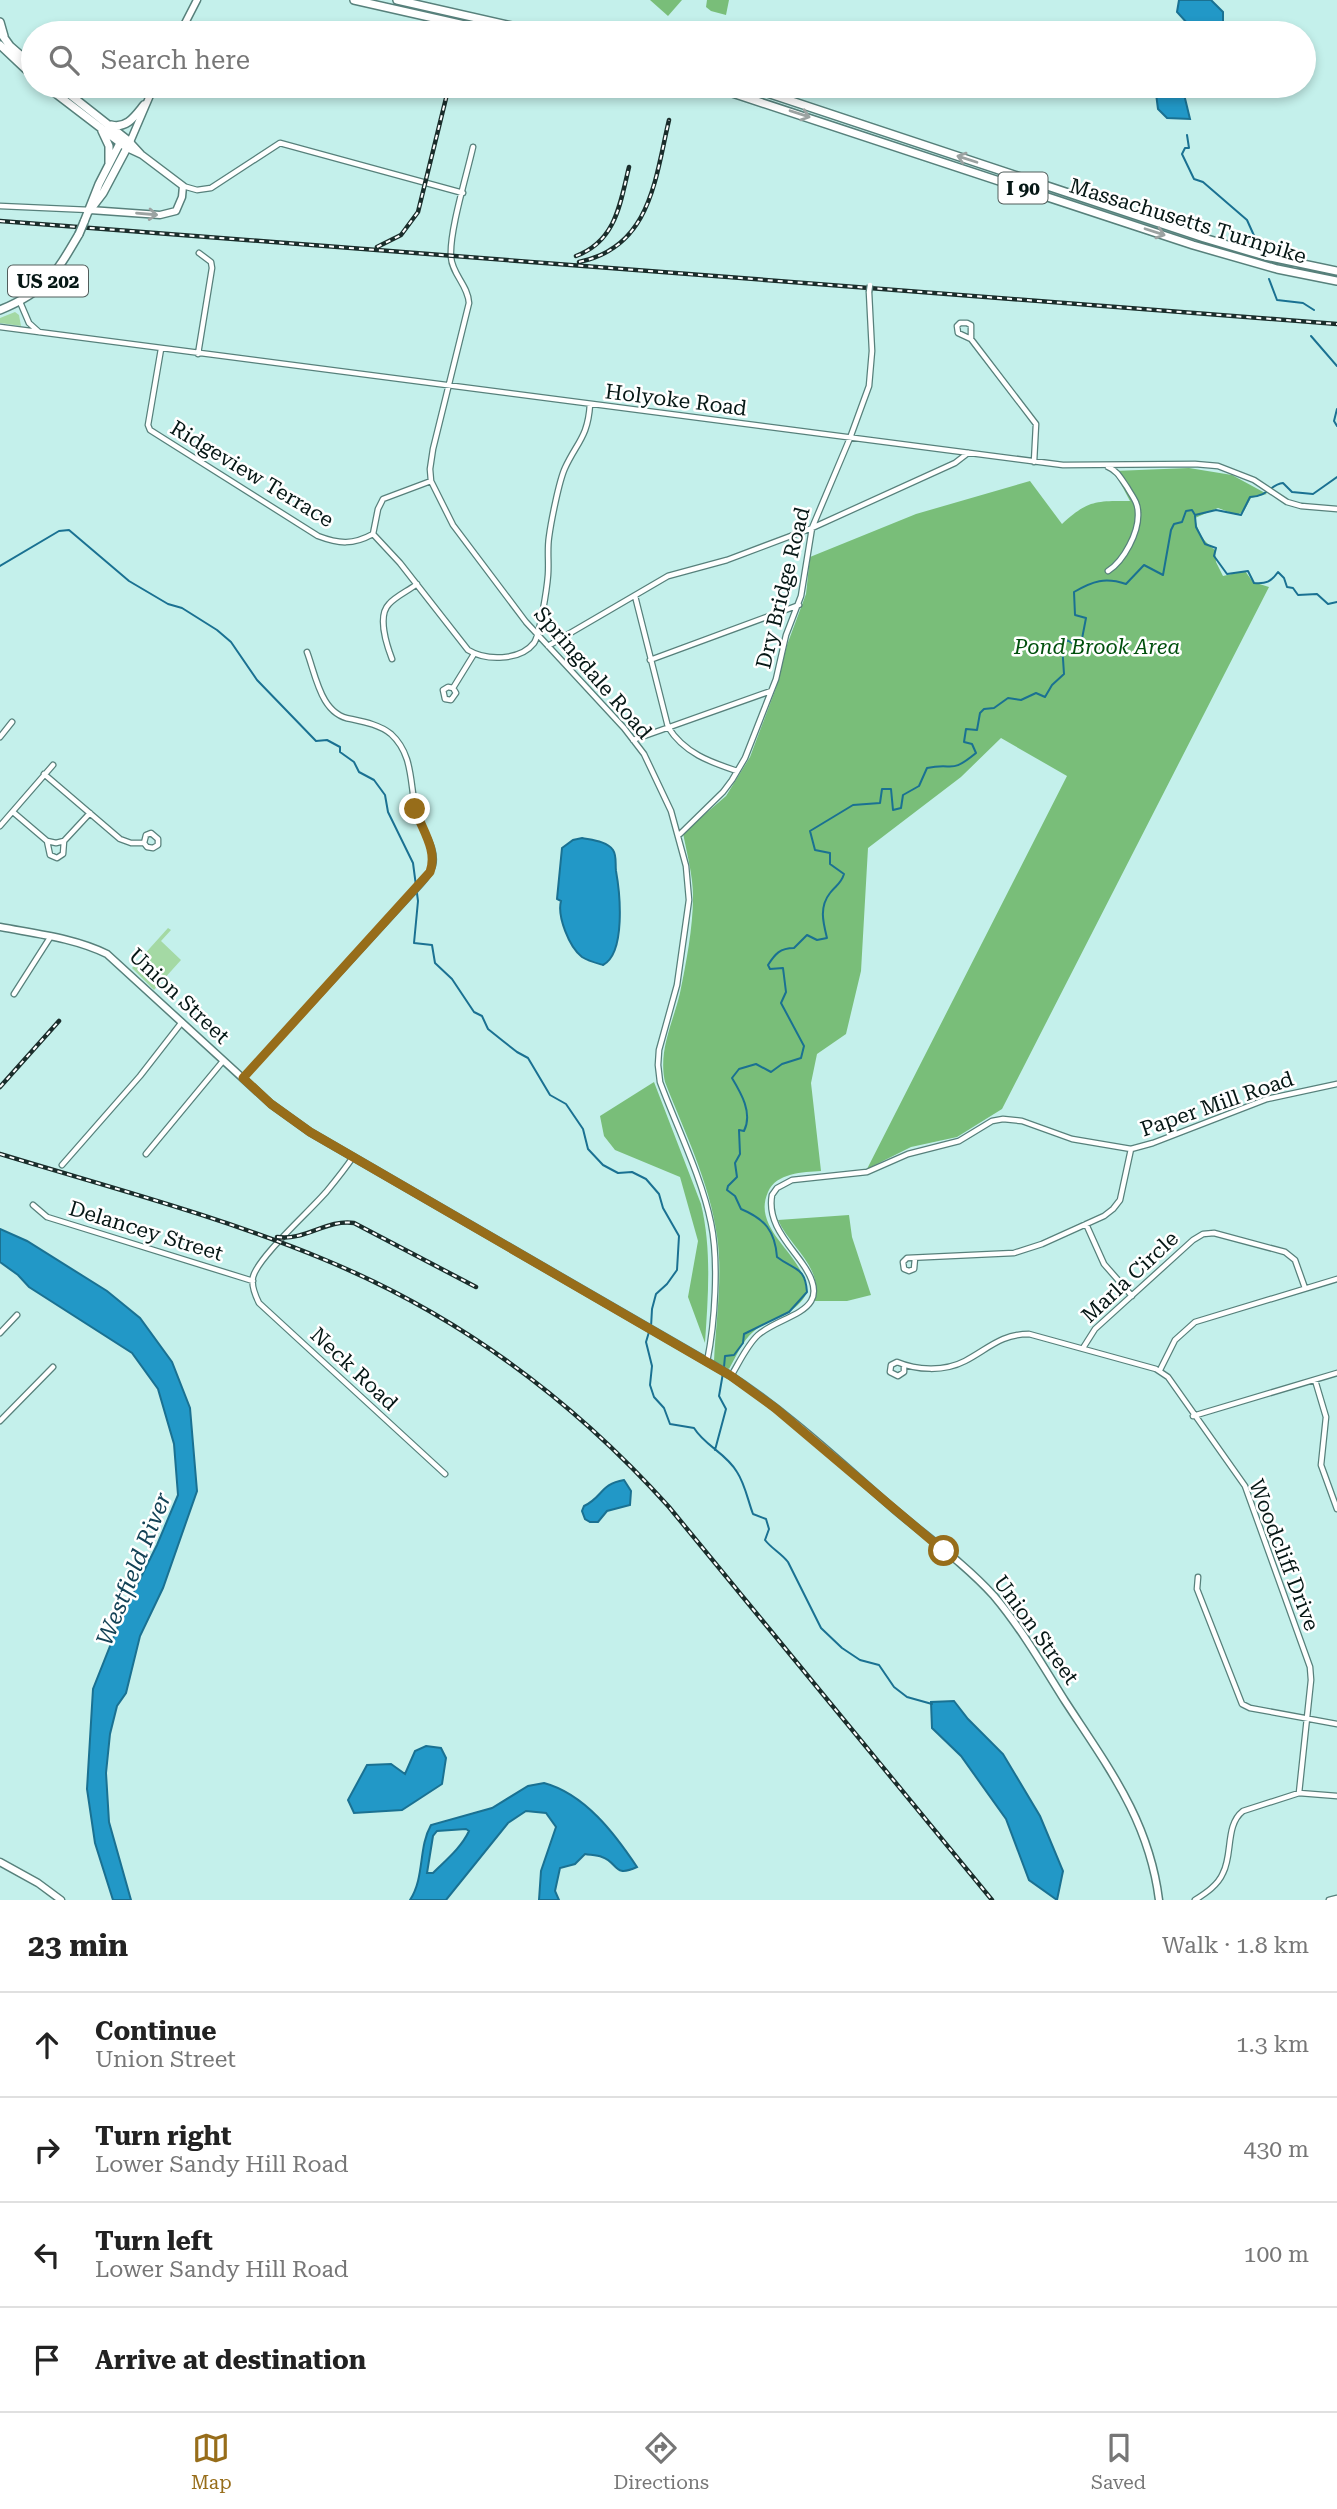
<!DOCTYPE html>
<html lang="en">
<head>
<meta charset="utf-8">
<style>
  :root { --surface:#fff; --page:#f6f6f6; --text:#222; --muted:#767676; --line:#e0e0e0; --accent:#976d1a }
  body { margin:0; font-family:"Roboto Serif",serif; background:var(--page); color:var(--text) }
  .stop { position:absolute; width:21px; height:21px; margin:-16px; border:5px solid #976d1a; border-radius:50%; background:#fff }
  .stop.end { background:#976d1a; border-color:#fff; box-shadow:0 2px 7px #0008 }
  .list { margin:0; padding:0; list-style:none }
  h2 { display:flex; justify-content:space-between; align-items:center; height:91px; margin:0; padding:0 28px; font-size:30px }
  h2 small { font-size:23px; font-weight:400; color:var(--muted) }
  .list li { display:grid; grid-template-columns:46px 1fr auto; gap:21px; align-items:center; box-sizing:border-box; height:105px; padding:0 28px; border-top:2px solid var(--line) }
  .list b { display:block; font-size:26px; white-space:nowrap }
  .list p { margin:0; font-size:23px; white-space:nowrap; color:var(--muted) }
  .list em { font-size:23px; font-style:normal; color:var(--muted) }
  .icon { flex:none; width:38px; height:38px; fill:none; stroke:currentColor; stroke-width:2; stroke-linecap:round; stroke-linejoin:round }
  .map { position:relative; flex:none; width:1337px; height:1900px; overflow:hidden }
  .search { position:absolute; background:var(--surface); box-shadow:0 4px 10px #0003; left:21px; right:21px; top:21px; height:77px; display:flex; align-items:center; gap:18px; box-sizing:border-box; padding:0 24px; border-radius:38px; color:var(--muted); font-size:26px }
  .sheet { height:511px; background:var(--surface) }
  nav { display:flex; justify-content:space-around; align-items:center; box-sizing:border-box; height:98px; border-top:2px solid var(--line); background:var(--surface); font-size:19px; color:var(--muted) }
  nav a { display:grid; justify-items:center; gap:4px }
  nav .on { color:var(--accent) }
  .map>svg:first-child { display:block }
</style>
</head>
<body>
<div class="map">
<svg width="1337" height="1900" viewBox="0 0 1337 1900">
  <rect width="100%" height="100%" fill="#c4f0eb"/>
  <path fill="#a4d9a4" d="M15,312L19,315L21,326L0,323V318Z
    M168,928L171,930L161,941L181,960L154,990L132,968Z"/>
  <path fill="#79be79" d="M650,0H682L668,16Z
    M707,0H729L726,15L711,11L706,7Z
    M1189,468L1232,475L1267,494L1251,498L1244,511L1237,515L1218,508L1195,518C1198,533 1203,541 1215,550L1216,562L1223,576L1245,571L1253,582L1269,587L1002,1109L957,1137L911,1147L867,1169L1067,776L1001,738L961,777L868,848L861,971L846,1034L817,1054L811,1083L821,1171C803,1172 776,1173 768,1192C750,1232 810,1257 806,1294C796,1315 770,1317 753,1332C742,1341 736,1357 729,1369L714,1361C716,1320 723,1276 717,1236C710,1183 684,1131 665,1082C658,1050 673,1023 680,993C686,963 693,928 693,897C693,876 687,854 683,833L726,796L750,757L776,688L787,645L806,594L810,557L916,514L1030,481L1062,524C1088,500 1096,501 1130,501L1114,471Z
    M654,1082L701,1204C712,1250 708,1296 705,1343L688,1297L698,1241L680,1177L615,1150L604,1136L600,1116Z
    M849,1215L852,1237L871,1295L847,1301H814C825,1269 790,1247 778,1220Z"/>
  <path fill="#2298c7" stroke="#1a7192" stroke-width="2" fill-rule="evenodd" d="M1179,0H1211L1223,12V33H1179L1185,31L1188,24L1177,12Z
    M1155,86H1182L1190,119L1167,118L1158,109Z
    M582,838C591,840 607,841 613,850C617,856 615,864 616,871C620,893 626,953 603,965C596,963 588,961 582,957C569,947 557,916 561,901L557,899L562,848L573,840Z
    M0,1229L27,1241L107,1291L140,1318L172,1362L190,1408L197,1491L163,1588L140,1636L126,1693L117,1706L110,1734L106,1773L109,1822L131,1900H113L95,1843L87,1789L93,1689L124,1611L157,1545L178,1495L174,1444L158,1389L132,1353L29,1287L18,1275L0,1262Z
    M624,1480L631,1491L630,1505L607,1511L598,1522H590L585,1519L582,1511L584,1506C603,1497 600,1484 624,1480Z
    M954,1701L968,1719L1003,1754L1040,1816L1063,1871L1057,1900L1029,1880L1006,1819L961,1756L932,1728L931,1702Z
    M426,1746L441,1748L446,1758L442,1784L402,1810L354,1813L348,1800L367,1765L391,1764L405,1774L415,1751Z
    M544,1783C585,1794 615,1834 637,1867C613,1878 619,1863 602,1857C597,1855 590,1855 585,1854L575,1864L560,1868L555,1891L559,1900H539L541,1871L556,1827L546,1813L526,1811L508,1823L446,1900H410C425,1877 418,1848 431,1825L492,1808L528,1786ZM466,1829L469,1831C461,1848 446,1860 433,1873H427L433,1836L437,1831Z"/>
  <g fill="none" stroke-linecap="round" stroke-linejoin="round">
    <path stroke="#1a7192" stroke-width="2" d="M1187,135L1189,148H1185L1182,154L1194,179L1203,182L1247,220L1256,240
      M1269,279L1277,300L1303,303L1314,310
      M1311,336L1337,366
      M1337,409L1334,421L1337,426
      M1195,516L1196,527L1205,544L1216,548L1214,556L1227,574L1248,571L1254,583C1266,584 1271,582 1278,572L1284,578L1287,587L1293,588L1298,595L1317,594L1328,604L1337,602
      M0,566L59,531L69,530L129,581L168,604L182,608L217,630L231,642L257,680L316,741L327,740L340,747V752L354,762L359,772L374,780L385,795L388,812L413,863L418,901L414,943L432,945L435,963L452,979L474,1012L482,1016L488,1029L503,1041L517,1052L528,1058L550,1095L566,1104L583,1129L588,1149L603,1165L618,1173L632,1172L646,1179L659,1194L663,1208L679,1236L677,1270L667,1284L656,1294L652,1309L651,1327
      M649,1332L646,1342L652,1366L650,1385L654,1397L664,1408L670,1424L694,1428C705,1446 726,1453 737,1472C745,1484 748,1501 753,1514L766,1519L769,1529L765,1540C772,1549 781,1553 788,1562L821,1628L842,1648L860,1660L879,1665L894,1687L907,1697L932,1704
      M724,1367L725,1356L734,1355L743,1343L744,1334L789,1312L807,1292C805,1266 795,1271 777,1257C775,1231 765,1219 741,1209L735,1196L727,1190L728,1186L737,1177L735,1163L740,1154L739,1130L744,1131C753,1113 741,1093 732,1078L739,1069L756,1064L771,1072L782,1064L801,1058L804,1046L781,1003L786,992L783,968L770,969L768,965C775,954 780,948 794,948L807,935L817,940L827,938C823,922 819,907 830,893C836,885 841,884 844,874L830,864V853L815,850L810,831L853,805L880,803L882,789H891L893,810L901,808L903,795L919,786L927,768C955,762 949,775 976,753L972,744L964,742L966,729L977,730L980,713L984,709L994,708L1008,698L1021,700L1036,693L1045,697L1052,685L1064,674L1062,644L1067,640L1075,645L1081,644L1086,618L1075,615L1074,592C1093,581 1105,577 1126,584L1144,565L1163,575L1171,530L1174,524L1182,522L1186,511L1192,510L1195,515L1216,510L1241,515L1250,497C1269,496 1271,484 1283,483L1292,492L1313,494L1337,477
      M715,1450L726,1409L719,1396L723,1373"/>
    <defs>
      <path id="minor" d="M473,147C467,174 449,232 451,257C452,274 468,285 469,303L433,449L430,469L431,481L453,525L526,622L624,728L644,754L671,811L686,866L689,900L677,985L659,1050L658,1065L660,1082C676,1125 702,1178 711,1223C719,1261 715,1323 707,1362
        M183,186L197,190L211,188L280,143L463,193
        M0,206L90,210
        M20,302L29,323L39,332
        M0,327L1063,465L1195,464L1218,466L1254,480L1287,502L1301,506L1337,509
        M971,339V325L967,323H960L957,326L958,333L971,339L1036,424L1034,462
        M161,349L148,425L150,430L318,536C339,544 353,545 373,534L378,509L383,499L431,481
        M198,354L212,268L211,262L199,253
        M373,534L400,563L468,650C486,661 520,661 534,643C540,634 547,588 548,575C549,562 547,550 549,537C551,522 559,481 565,468C577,442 588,437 590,404
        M1108,571C1124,561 1139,532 1138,513C1138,502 1132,496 1127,487C1121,479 1118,471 1108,467
        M635,596L668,727C684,753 710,762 737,771
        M548,646L668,576L727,560L812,528L955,463L968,453
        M392,659C387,646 377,616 389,604C396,596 408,591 417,584
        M650,660L799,605
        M453,688L456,693L451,700L445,699L443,690L448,687L453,688L474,654
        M0,737L12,722
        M633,740L771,691
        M44,774L120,839L131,843H144L146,835L151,833L158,839V845L153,848L147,847L144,843
        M13,812L47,841L50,855L57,858L63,854L64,841L90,813
        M0,826L53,765
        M680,834L723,792L732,780L745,758L776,679L786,635L801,596L812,528L850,438L869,386L872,351L869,292
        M47,841L56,843L64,841
        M14,994L51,936
        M243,1078L411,895C419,886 430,876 433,865C437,848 422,830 417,814C409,787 415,756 391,734C380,725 365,722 351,719C321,715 316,676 307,652
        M146,1154L223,1061
        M353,1157C345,1169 336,1180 327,1191C311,1210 258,1257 253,1277C251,1286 255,1295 259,1303L445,1474
        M62,1165L140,1076L182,1022
        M33,1205L47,1217L253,1281
        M1086,1224L1104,1264L1132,1296
        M915,1258L914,1269L909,1271L904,1269L903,1262L907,1258L1014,1253L1042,1244L1104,1216L1113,1209L1120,1200L1131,1149
        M0,1333L17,1315
        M1083,1348L1095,1329L1193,1240L1203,1234L1214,1233L1285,1252L1295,1260L1305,1288
        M904,1367V1372L898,1376L890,1372L891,1365L897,1362C916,1370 944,1372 965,1361C988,1349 1001,1334 1029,1334L1156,1369L1168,1377L1245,1486L1310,1667L1311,1680L1299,1793
        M1160,1370L1175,1340L1195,1322L1337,1279
        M731,1376C739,1363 747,1345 758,1335C783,1313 838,1313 802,1263C787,1242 767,1222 772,1195L777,1188L792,1180L867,1172L908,1154L959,1141L992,1121L1003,1119L1022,1121L1072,1139L1131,1149L1153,1143L1267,1099L1337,1084
        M1315,1380L1326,1417L1321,1465L1337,1509
        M1193,1416L1337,1373
        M0,1421L53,1367
        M1198,1577L1197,1589L1242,1704L1250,1708L1337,1724
        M1195,1900C1206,1893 1218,1885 1223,1873C1233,1854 1225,1825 1243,1811L1299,1793L1337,1796
        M1329,1900L1337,1898"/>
      <path id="major" d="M180,33L197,0
        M141,154L130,142L154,86
        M90,210L160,215L176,211L182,197L183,186L142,155L127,148
        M0,927C37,934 74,938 107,954L271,1104L310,1132L725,1372C786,1411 840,1462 894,1509C927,1537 965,1564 994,1596C1021,1628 1043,1666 1065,1701C1108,1767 1149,1820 1159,1900
        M0,1862L38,1883L61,1900"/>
      <path id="highway" d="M354,0L500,33
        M397,0L543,33
        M0,22L4,36
        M0,32L10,46L33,66
        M0,45L33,76
        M46,86L127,148
        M59,86L130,142L103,193L90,210
        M711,86L1193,245L1277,269L1337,281
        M746,86L1204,238L1265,256L1337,271
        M111,125C127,129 135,116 144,105
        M102,131L109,146V163
        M84,222L99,184L121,141
        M0,310C46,291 55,275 79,234"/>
    </defs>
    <use href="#minor" stroke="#57807b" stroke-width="7"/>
    <use href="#major" stroke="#57807b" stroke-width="9"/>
    <use href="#highway" stroke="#57807b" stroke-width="10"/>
    <use href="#minor" stroke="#fff" stroke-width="4.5"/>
    <use href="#major" stroke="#fff" stroke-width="6"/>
    <use href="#highway" stroke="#fff" stroke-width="7"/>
    <defs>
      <path id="rail" d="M0,221L1337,324
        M377,247L401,235L418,212L449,86
        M576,256C616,241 620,204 629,167
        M579,262C651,247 655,179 669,120
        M0,1087L59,1021
        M0,1154C108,1187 219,1216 323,1259C457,1314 572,1399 669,1507L992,1900
        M277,1237C306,1241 326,1219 354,1223L476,1287"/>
    </defs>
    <use href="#rail" stroke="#1a2d2b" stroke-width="4.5"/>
    <use href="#rail" stroke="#fff" stroke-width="2" stroke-dasharray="5" stroke-linecap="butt"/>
    <defs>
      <path id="minor-bridge" d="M869,292L870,285"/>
      <path id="highway-bridge" d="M79,234L84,222"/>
    </defs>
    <use href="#minor-bridge" stroke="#57807b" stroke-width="7" stroke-linecap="butt"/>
    <use href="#highway-bridge" stroke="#57807b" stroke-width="10" stroke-linecap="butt"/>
    <use href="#minor-bridge" stroke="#fff" stroke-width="4.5"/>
    <use href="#highway-bridge" stroke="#fff" stroke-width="7"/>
  </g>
  <defs><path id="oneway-shaft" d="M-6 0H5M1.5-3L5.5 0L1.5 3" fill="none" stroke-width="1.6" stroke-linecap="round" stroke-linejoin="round" transform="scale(1.75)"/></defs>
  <g stroke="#9ba2a1">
    <use href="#oneway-shaft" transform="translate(800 114) rotate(18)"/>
    <use href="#oneway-shaft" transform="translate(967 159) rotate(-162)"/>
    <use href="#oneway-shaft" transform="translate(147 214) rotate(5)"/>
    <use href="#oneway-shaft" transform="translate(1155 232) rotate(18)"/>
  </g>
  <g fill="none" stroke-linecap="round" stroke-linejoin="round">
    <path stroke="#976d1a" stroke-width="9" d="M415,809C422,830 438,850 430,872L243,1078L271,1104L310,1132L731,1376L775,1408L944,1551"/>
  </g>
  <g text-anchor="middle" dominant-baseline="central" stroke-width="5" stroke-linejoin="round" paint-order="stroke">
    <g fill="#fff" stroke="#515d5b" stroke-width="2">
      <rect x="998.5" y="172.5" width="49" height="31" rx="5"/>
      <rect x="8" y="265.5" width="80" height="31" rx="5"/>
    </g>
    <g font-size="19" font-weight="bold" fill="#061715">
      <text x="1023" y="188">I 90</text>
      <text x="48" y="281">US 202</text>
    </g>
    <g font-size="21" fill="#061715" stroke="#fff">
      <text transform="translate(1188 221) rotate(17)">Massachusetts Turnpike</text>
      <text transform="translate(676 400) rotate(7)">Holyoke Road</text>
      <text transform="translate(252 474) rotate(31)">Ridgeview Terrace</text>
      <text transform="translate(783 588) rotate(-76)">Dry Bridge Road</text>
      <text transform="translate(593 673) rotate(49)">Springdale Road</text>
      <text transform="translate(179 996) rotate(43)">Union Street</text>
      <text transform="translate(1217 1104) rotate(-19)">Paper Mill Road</text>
      <text transform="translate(146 1231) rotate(17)">Delancey Street</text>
      <text transform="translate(1130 1277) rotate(-43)">Marla Circle</text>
      <text transform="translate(354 1369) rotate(43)">Neck Road</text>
      <text transform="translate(1284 1555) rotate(69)">Woodcliff Drive</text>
      <text transform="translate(1036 1630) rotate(54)">Union Street</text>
    </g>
    <g font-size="21" font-style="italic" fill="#00500d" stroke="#fff">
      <text x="1097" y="647">Pond Brook Area</text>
    </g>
    <g font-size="23" font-style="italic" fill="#134256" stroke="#fff">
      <text transform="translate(134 1569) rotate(-68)">Westfield River</text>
    </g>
  </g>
</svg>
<div class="stop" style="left:944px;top:1551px"></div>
<div class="stop end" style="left:415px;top:809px"></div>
<div class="search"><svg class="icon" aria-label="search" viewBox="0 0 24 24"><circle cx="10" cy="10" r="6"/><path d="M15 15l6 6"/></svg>Search here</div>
</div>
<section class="sheet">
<h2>23 min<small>Walk · 1.8 km</small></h2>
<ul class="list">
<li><svg class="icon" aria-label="ahead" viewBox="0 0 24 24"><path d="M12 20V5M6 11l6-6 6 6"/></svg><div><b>Continue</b><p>Union Street</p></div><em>1.3 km</em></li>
<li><svg class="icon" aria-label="right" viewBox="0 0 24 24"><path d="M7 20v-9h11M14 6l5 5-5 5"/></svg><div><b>Turn right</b><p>Lower Sandy Hill Road</p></div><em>430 m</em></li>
<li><svg class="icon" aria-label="left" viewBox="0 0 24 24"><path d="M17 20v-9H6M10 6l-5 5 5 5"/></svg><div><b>Turn left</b><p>Lower Sandy Hill Road</p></div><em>100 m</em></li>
<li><svg class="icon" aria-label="arrive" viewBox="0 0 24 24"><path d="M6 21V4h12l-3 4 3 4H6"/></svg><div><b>Arrive at destination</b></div></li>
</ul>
</section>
<nav>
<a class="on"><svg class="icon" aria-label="map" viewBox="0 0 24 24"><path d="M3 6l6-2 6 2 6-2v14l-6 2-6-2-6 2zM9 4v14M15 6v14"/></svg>Map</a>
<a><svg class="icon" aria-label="directions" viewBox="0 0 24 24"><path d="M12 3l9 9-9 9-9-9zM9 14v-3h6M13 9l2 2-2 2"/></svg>Directions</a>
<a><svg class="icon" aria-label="saved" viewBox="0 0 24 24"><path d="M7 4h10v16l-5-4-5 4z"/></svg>Saved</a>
</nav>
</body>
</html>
